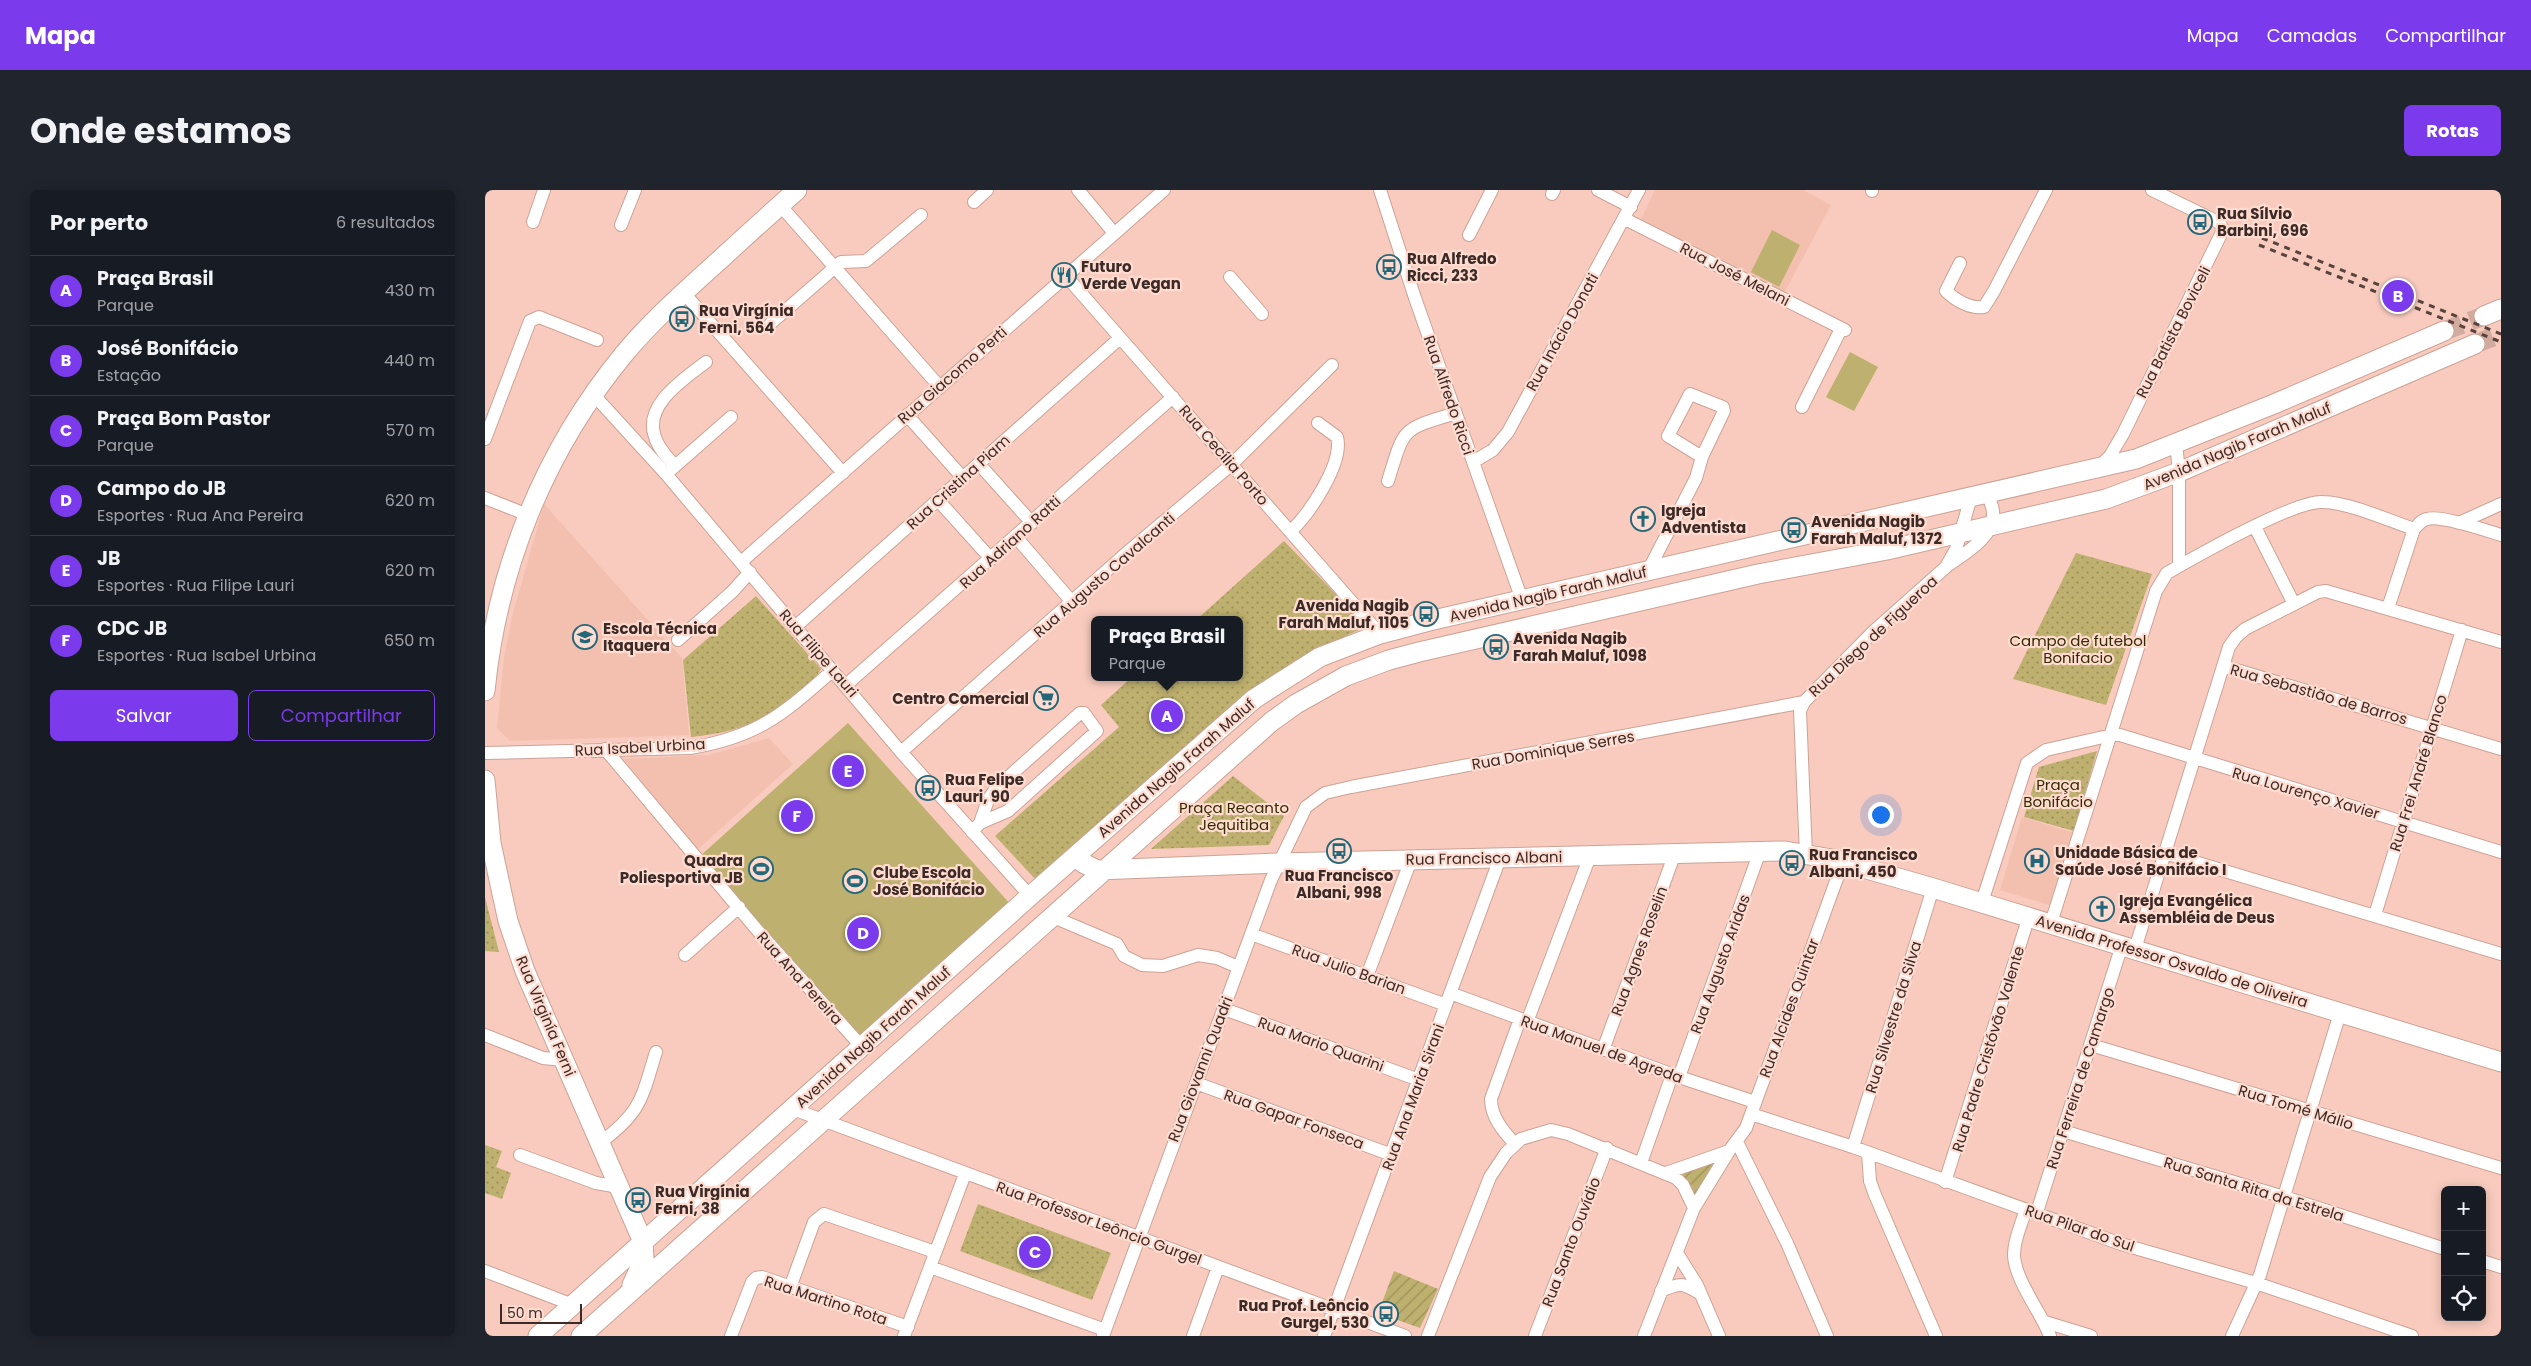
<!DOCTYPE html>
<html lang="pt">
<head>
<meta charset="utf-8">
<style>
  :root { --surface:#171b24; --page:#20242c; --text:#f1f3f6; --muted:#9ea1a6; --line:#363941; --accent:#7c3aed }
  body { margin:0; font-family:Poppins,sans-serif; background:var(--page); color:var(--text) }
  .controls { position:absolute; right:15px; bottom:15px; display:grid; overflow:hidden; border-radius:8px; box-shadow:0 2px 12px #0003 }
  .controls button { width:45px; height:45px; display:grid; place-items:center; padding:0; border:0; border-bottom:1px solid var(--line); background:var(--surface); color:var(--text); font:25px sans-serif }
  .scale { position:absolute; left:15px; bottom:12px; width:82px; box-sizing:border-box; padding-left:5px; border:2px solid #3b2a25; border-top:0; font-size:14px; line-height:18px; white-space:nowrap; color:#3b2a25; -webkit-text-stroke:4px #ffdbd0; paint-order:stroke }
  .you { position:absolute; left:1395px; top:624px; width:18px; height:18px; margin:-12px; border:4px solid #fff; border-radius:50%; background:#1a73e8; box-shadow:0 0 0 8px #1a73e833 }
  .badge { display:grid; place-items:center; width:32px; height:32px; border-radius:50%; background:var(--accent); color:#fff; font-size:16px; font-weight:700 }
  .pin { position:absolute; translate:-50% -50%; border:2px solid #fff; box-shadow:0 1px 5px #0006 }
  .popup { position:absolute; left:606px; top:426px; width:152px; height:65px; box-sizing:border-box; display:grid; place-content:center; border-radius:8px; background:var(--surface); filter:drop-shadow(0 1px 4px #0005); font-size:16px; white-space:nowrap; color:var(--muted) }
  .popup b { font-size:19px; color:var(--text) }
  .popup::after { content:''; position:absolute; left:50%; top:100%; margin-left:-10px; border:10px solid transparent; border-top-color:var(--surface) }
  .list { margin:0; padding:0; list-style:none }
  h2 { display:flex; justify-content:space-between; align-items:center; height:65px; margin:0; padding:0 20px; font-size:21px }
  h2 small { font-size:16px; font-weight:400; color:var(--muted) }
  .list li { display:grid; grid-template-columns:32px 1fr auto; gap:15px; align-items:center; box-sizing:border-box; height:70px; padding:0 20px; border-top:1px solid var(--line) }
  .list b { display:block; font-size:19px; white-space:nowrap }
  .list p { margin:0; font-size:16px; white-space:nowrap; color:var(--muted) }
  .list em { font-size:16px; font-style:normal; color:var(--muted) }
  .actions { display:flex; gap:10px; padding:15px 20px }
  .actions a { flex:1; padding:11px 0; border:1px solid var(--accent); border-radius:8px; text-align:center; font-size:18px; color:var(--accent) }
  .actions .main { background:var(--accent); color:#fff }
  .icon { flex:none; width:28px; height:28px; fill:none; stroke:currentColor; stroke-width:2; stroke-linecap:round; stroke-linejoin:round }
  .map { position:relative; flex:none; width:2016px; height:1146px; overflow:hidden; border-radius:8px }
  header { display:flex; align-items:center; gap:30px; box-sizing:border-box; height:70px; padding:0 25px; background:var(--accent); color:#fff }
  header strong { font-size:24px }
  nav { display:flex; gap:28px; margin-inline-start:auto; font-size:18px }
  .intro { display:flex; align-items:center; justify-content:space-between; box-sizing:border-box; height:120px; padding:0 30px }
  h1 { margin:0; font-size:35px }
  .button { padding:12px 22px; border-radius:8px; background:var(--accent); color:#fff; font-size:18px; font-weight:700 }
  main { display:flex; gap:30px; padding:0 30px }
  aside { flex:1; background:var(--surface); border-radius:8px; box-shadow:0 2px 12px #0003 }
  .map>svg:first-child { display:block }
</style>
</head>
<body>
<header>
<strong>Mapa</strong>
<nav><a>Mapa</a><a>Camadas</a><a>Compartilhar</a></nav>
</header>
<div class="intro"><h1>Onde estamos</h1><a class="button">Rotas</a></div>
<main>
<aside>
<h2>Por perto<small>6 resultados</small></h2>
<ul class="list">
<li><span class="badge">A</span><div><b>Praça Brasil</b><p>Parque</p></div><em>430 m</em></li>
<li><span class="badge">B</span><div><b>José Bonifácio</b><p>Estação</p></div><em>440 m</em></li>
<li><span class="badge">C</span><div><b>Praça Bom Pastor</b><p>Parque</p></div><em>570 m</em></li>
<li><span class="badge">D</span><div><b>Campo do JB</b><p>Esportes · Rua Ana Pereira</p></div><em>620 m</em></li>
<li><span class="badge">E</span><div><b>JB</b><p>Esportes · Rua Filipe Lauri</p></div><em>620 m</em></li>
<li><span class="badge">F</span><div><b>CDC JB</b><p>Esportes · Rua Isabel Urbina</p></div><em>650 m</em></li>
</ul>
<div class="actions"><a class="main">Salvar</a><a>Compartilhar</a></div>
</aside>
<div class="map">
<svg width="2016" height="1146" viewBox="0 0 2016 1146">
  <defs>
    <pattern id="park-dots" width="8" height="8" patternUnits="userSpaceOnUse" patternTransform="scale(1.25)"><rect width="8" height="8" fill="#beb06e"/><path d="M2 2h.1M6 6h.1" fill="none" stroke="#9c8f5a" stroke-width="1.8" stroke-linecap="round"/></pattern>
    <pattern id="garden-furrows" width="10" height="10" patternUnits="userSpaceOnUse" patternTransform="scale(1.25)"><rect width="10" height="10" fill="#beb06e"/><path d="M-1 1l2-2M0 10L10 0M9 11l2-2" fill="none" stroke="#9c8f5a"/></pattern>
  </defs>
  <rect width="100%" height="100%" fill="#f8cbbe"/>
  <path fill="#f3bfaf" d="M1170,0H1318L1346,15L1298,105L1156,29Z
    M59,314L197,468L204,545L25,551L12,538L19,468L27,427Z
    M284,548L308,574L212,660L138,569L224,565Z
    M1537,627L1589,643L1567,716L1515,700Z"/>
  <path fill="#beb06e" d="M1287,40L1315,55L1294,97L1266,82Z
    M1365,162L1393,177L1369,221L1341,207Z
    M363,533L526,715L377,848L214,667Z"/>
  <path fill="url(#park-dots)" d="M799,351L882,436C836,457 795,480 755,511L553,692L510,646L634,537L616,515L647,487H754V430H711Z
    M1591,363L1667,384L1621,515L1528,489Z
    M271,406L336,479C330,489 321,496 312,504C278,533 251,542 206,547L198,470Z
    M1612,561L1589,641L1539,627L1554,577Z
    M748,586L799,626L784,655L666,659Z
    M0,707L14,762L0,761Z
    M0,955L17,961L11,977L26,983L17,1009L0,1003Z
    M493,1014L626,1063L607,1110L475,1061Z"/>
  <path fill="url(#garden-furrows)" d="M1232,970L1210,1014L1186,983Z
    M909,1081L953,1099L935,1138L893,1123Z"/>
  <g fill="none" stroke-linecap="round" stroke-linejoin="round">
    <path stroke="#d2ab9f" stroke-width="19" stroke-dasharray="19 9" stroke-linecap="butt" d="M1959,141L1999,126
      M1990,154L2016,144"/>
    <defs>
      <path id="street" d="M593,0L629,43
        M895,0L930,108L1037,410
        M1113,0L1146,17
        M1387,1V0
        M1067,4L1069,0
        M489,12L502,0
        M295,15L454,196
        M1140,29L1360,140
        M48,32L59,0
        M136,35L150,0
        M984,45L1007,0
        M1475,73L1461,101C1470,110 1485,119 1499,117L1509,101L1561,0
        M581,86L895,444
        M745,87L777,124
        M198,102L358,283
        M286,133L356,72L381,71L436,25
        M108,204L181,284
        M1317,217L1356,139
        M422,225L478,288
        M246,227L181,284L416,562L545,706
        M0,249L45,131L54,127L112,150
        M1691,253L1694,282V376
        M988,272L1008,260L1023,242L1154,0
        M494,274L547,333
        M190,276C183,268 173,258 170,247C158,215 199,189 221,172
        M1614,277L1625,266L1638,244L1738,40L1735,33L1667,0
        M903,291C920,236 916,240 971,223
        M0,308L43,325
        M453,310L506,369
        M1974,333L2016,314
        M1770,337L1809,414
        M806,341C824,324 859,273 852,247L833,233
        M531,347L587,412
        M256,372L679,0
        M1465,374C1490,357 1523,336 1501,304
        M1163,381L1211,288L1217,267L1239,221L1238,217L1205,204L1183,246L1217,267
        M1903,418L1929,339C1933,335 1936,330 1942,329C1956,325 2000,340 2016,345
        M310,437L635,148
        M193,450L248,401L265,382
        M1738,476L2016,559
        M361,495L688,207
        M120,559L273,741L377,857
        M416,562L645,360L747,274L847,175
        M0,563L205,558C273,547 298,524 347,481
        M487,642L495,633L523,621L612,541L599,523H595L511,598L503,610L495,633
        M1680,663L2016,764
        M1321,665L1315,521L1319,512L1389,441L1461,377L1471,359L1486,307
        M1497,712L1542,573L1561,560L1627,545H1635L2016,662
        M1890,725L1977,440
        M566,726L632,754L639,766L657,775L678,776L713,765L732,768L753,777
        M1566,733L1671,401L1682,383C1710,367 1810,310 1838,312C1866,313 1902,330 1929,339
        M766,744L961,815
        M1650,759L1744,457L1751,447L1760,439L1833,402L1841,401L2016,452
        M200,765L254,717
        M882,786L926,670
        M965,803L1194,887L1270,912
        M739,819L934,890
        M1042,832L1105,666
        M0,845L58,868L79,870
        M1606,855L2016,978
        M1118,860L1190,663
        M1194,887L1275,661
        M711,893L907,965
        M308,919L920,1146
        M1266,924L1368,957L1636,1054L1771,1093L1927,1146
        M1578,941L1799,1007L1960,1059
        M1252,952L1302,1053L1342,1146
        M115,953C157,921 156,910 171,862
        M1030,954C1018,941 1006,927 1006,909L1035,829
        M1368,957L1448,698
        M1383,963L1385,991L1390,1005L1451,1146
        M35,965L111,993L134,997
        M1156,973L1187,885
        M1181,983L1244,961L1261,938L1358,672
        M1460,992L1544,726
        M1541,1019C1537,1033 1529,1049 1529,1064C1529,1089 1556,1122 1565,1146
        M1552,1022L1637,755
        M1192,1063L1212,1095L1234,1146
        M1997,1071L2016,1077
        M445,1077L620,1140
        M0,1081L88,1115
        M306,1095L329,1032L339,1024L450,1062
        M1176,1101C1196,1092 1198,1093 1216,1104
        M1560,1132L1606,1146
        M246,1146L267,1092L271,1088L277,1087L423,1137
        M419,1146L480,984
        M618,1146L786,690L821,617L840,603L866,597L1319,512
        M708,1146L733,1077
        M839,1146L1015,668
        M943,1146L1005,987L1021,963L1036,949L1066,940L1083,944L1191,988L1198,995L1209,1018
        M1050,1146L1122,958
        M1159,1146L1209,1018L1244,961
        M1747,1146L1775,1085L1855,823"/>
      <path id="secondary" d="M1999,126L2016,119
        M0,501C12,378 60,260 139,164C169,128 205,97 239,66C263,44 287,22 312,0
        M0,590L6,653L23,731L40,781L158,1052L159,1069L147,1095
        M593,665L598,673L612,680L794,673L1300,661L1347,669L1448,698L2016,872
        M53,1146L545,706L769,509L835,467L895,444L944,431L1651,269L1789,214L1959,141
        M96,1146L786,532L811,514L861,486L904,470L934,462L1273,384L1402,360L1621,309L1694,282L1990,154"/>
    </defs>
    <use href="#street" stroke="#cda295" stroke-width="14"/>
    <use href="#secondary" stroke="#cda295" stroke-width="21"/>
    <use href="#street" stroke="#fff" stroke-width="12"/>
    <use href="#secondary" stroke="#fff" stroke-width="19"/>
    <path stroke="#57423c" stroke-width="3" stroke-dasharray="6 6" stroke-linecap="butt" d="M1777,48L2016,144
      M1774,55L2016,152"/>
  </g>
  <defs>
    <symbol id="bus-ring" viewBox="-11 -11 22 22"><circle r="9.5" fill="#ffdbd0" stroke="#236778" stroke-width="1.5"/><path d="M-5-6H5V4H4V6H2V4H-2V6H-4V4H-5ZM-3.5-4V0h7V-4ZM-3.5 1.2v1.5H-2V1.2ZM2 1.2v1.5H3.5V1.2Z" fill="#236778"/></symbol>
    <symbol id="restaurant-ring" viewBox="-11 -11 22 22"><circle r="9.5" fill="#ffdbd0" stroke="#236778" stroke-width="1.5"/><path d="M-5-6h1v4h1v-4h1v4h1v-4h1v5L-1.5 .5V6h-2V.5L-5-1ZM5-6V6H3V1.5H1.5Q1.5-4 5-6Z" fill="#236778"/></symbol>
    <symbol id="church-ring" viewBox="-11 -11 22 22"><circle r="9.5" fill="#ffdbd0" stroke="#236778" stroke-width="1.5"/><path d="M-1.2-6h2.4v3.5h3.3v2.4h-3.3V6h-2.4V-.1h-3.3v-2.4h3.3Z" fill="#236778"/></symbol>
    <symbol id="university-ring" viewBox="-11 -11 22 22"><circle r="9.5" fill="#ffdbd0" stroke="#236778" stroke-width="1.5"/><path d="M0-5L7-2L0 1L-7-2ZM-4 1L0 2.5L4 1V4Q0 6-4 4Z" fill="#236778"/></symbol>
    <symbol id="supermarket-ring" viewBox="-11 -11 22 22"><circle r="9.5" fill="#ffdbd0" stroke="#236778" stroke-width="1.5"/><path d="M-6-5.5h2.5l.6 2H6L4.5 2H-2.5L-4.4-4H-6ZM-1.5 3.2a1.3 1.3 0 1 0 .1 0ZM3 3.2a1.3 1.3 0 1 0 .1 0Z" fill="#236778"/></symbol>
    <symbol id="hospital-ring" viewBox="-11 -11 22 22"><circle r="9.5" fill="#ffdbd0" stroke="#236778" stroke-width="1.5"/><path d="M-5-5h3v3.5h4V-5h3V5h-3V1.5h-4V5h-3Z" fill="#236778"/></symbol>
    <symbol id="stadium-ring" viewBox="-11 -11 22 22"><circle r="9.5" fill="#ffdbd0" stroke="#236778" stroke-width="1.5"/><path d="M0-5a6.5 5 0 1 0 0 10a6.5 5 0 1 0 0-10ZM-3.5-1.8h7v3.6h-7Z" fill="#236778"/></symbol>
  </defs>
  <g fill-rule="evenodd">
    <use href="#bus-ring" x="1701" y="18" width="28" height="28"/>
    <use href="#bus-ring" x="890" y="63" width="28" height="28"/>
    <use href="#restaurant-ring" x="565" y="71" width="28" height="28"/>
    <use href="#bus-ring" x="183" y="115" width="28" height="28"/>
    <use href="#church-ring" x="1144" y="315" width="28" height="28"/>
    <use href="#bus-ring" x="1295" y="326" width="28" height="28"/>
    <use href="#bus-ring" x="927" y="410" width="28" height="28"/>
    <use href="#university-ring" x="86" y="433" width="28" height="28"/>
    <use href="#bus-ring" x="997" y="443" width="28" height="28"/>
    <use href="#supermarket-ring" x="547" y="494" width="28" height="28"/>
    <use href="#bus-ring" x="429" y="584" width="28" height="28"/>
    <use href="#bus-ring" x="840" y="647" width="28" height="28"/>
    <use href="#hospital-ring" x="1538" y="657" width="28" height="28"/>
    <use href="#bus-ring" x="1293" y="659" width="28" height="28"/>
    <use href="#stadium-ring" x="262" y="665" width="28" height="28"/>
    <use href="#stadium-ring" x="356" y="677" width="28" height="28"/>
    <use href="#church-ring" x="1603" y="705" width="28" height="28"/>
    <use href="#bus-ring" x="139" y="996" width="28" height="28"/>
    <use href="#bus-ring" x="887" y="1110" width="28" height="28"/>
  </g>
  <g text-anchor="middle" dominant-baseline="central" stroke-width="4.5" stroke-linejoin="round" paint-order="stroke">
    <g font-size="15" font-weight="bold" fill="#3b2a25" stroke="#ffdbd0" text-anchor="start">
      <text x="1732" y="23">Rua Sílvio<tspan x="1732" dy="17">Barbini, 696</tspan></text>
      <text x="922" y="68">Rua Alfredo<tspan x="922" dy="17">Ricci, 233</tspan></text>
      <text x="596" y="76">Futuro<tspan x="596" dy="17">Verde Vegan</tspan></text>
      <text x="214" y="120">Rua Virgínia<tspan x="214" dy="17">Ferni, 564</tspan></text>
      <text x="1176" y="320">Igreja<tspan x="1176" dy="17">Adventista</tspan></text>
      <text x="1326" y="331">Avenida Nagib<tspan x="1326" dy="17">Farah Maluf, 1372</tspan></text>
      <text x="924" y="415" text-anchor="end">Avenida Nagib<tspan x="924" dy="17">Farah Maluf, 1105</tspan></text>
      <text x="118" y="438">Escola Técnica<tspan x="118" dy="17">Itaquera</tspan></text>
      <text x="1028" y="448">Avenida Nagib<tspan x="1028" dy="17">Farah Maluf, 1098</tspan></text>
      <text x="544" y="508" text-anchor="end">Centro Comercial</text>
      <text x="460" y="589">Rua Felipe<tspan x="460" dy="17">Lauri, 90</tspan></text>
      <text x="1570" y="662">Unidade Básica de<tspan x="1570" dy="17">Saúde José Bonifácio I</tspan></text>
      <text x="1324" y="664">Rua Francisco<tspan x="1324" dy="17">Albani, 450</tspan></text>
      <text x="258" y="670" text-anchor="end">Quadra<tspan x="258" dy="17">Poliesportiva JB</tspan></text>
      <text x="388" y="682">Clube Escola<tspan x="388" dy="17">José Bonifácio</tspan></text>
      <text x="854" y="685" text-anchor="middle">Rua Francisco<tspan x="854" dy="17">Albani, 998</tspan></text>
      <text x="1634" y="710">Igreja Evangélica<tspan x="1634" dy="17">Assembléia de Deus</tspan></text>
      <text x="170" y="1001">Rua Virgínia<tspan x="170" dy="17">Ferni, 38</tspan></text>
      <text x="884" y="1115" text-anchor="end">Rua Prof. Leôncio<tspan x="884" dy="17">Gurgel, 530</tspan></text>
    </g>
    <g font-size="15" fill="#3b2a25" stroke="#ffdbd0">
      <text transform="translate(1250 84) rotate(27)">Rua José Melani</text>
      <text transform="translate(1077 142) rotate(-61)">Rua Inácio Donati</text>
      <text transform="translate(1688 142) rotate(-63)">Rua Batista Boviceli</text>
      <text transform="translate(467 185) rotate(-41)">Rua Giacomo Perti</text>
      <text transform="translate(964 205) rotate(71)">Rua Alfredo Ricci</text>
      <text transform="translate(1752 256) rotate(-23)">Avenida Nagib Farah Maluf</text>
      <text transform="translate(739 265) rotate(49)">Rua Cecília Porto</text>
      <text transform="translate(473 292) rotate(-42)">Rua Cristina Piam</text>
      <text transform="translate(525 352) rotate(-42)">Rua Adriano Ratti</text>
      <text transform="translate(619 385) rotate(-41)">Rua Augusto Cavalcanti</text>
      <text transform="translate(1063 404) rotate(-13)">Avenida Nagib Farah Maluf</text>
      <text transform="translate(1388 446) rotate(-43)">Rua Diego de Figueroa</text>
      <text transform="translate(334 463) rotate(49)">Rua Filipe Lauri</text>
      <text transform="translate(1834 504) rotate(16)">Rua Sebastião de Barros</text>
      <text transform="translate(155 557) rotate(-3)">Rua Isabel Urbina</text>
      <text transform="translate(1068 560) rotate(-10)">Rua Dominique Serres</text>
      <text transform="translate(691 578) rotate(-41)">Avenida Nagib Farah Maluf</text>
      <text transform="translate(1933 583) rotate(-73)">Rua Frei André Blanco</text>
      <text transform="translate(1821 603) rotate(16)">Rua Lourenço Xavier</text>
      <text transform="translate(999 668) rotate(-1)">Rua Francisco Albani</text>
      <text transform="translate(1154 761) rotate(-70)">Rua Agnes Roselin</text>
      <text transform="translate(1687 771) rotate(17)">Avenida Professor Osvaldo de Oliveira</text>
      <text transform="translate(1235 774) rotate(-70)">Rua Augusto Aridas</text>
      <text transform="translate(864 779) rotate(20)">Rua Julio Barian</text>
      <text transform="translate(315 788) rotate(48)">Rua Ana Pereira</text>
      <text transform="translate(1304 818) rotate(-70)">Rua Alcides Quintar</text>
      <text transform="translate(61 826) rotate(67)">Rua Virginía Ferni</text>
      <text transform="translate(1408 827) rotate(-73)">Rua Silvestre da Silva</text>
      <text transform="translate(388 847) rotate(-42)">Avenida Nagib Farah Maluf</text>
      <text transform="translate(836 854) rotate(20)">Rua Mario Quarini</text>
      <text transform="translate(1117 859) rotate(20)">Rua Manuel de Agreda</text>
      <text transform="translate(1503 859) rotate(-73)">Rua Padre Cristóvão Valente</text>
      <text transform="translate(715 879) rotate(-69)">Rua Giovanni Quadri</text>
      <text transform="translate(1595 888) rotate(-72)">Rua Ferreira de Camargo</text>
      <text transform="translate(928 907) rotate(-70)">Rua Ana Maria Sirani</text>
      <text transform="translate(1811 917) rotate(17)">Rua Tomé Málio</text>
      <text transform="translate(809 929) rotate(20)">Rua Gapar Fonseca</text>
      <text transform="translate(1769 999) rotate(17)">Rua Santa Rita da Estrela</text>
      <text transform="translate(614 1033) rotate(20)">Rua Professor Leôncio Gurgel</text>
      <text transform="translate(1595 1038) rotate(19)">Rua Pilar do Sul</text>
      <text transform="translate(1086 1052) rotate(-69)">Rua Santo Ouvídio</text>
      <text transform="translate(341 1110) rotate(18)">Rua Martino Rota</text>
    </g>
    <g font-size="15" fill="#332b01" stroke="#ffdbd0">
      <text x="1593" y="450">Campo de futebol<tspan x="1593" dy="17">Bonifacio</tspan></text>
      <text x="1573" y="594">Praça<tspan x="1573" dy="17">Bonifácio</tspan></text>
      <text x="749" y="617">Praça Recanto<tspan x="749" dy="17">Jequitiba</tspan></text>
    </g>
  </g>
</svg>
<div class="controls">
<button>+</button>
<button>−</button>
<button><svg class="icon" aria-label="locate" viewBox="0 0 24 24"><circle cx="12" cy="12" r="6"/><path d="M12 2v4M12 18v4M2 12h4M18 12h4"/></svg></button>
</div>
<div class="scale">50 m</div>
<div class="you"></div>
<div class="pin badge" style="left:682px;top:526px">A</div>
<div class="popup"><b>Praça Brasil</b>Parque</div>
<div class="pin badge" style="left:1913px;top:106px">B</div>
<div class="pin badge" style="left:550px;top:1062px">C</div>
<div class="pin badge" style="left:378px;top:743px">D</div>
<div class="pin badge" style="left:363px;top:581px">E</div>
<div class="pin badge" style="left:312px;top:626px">F</div>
</div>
</main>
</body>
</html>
